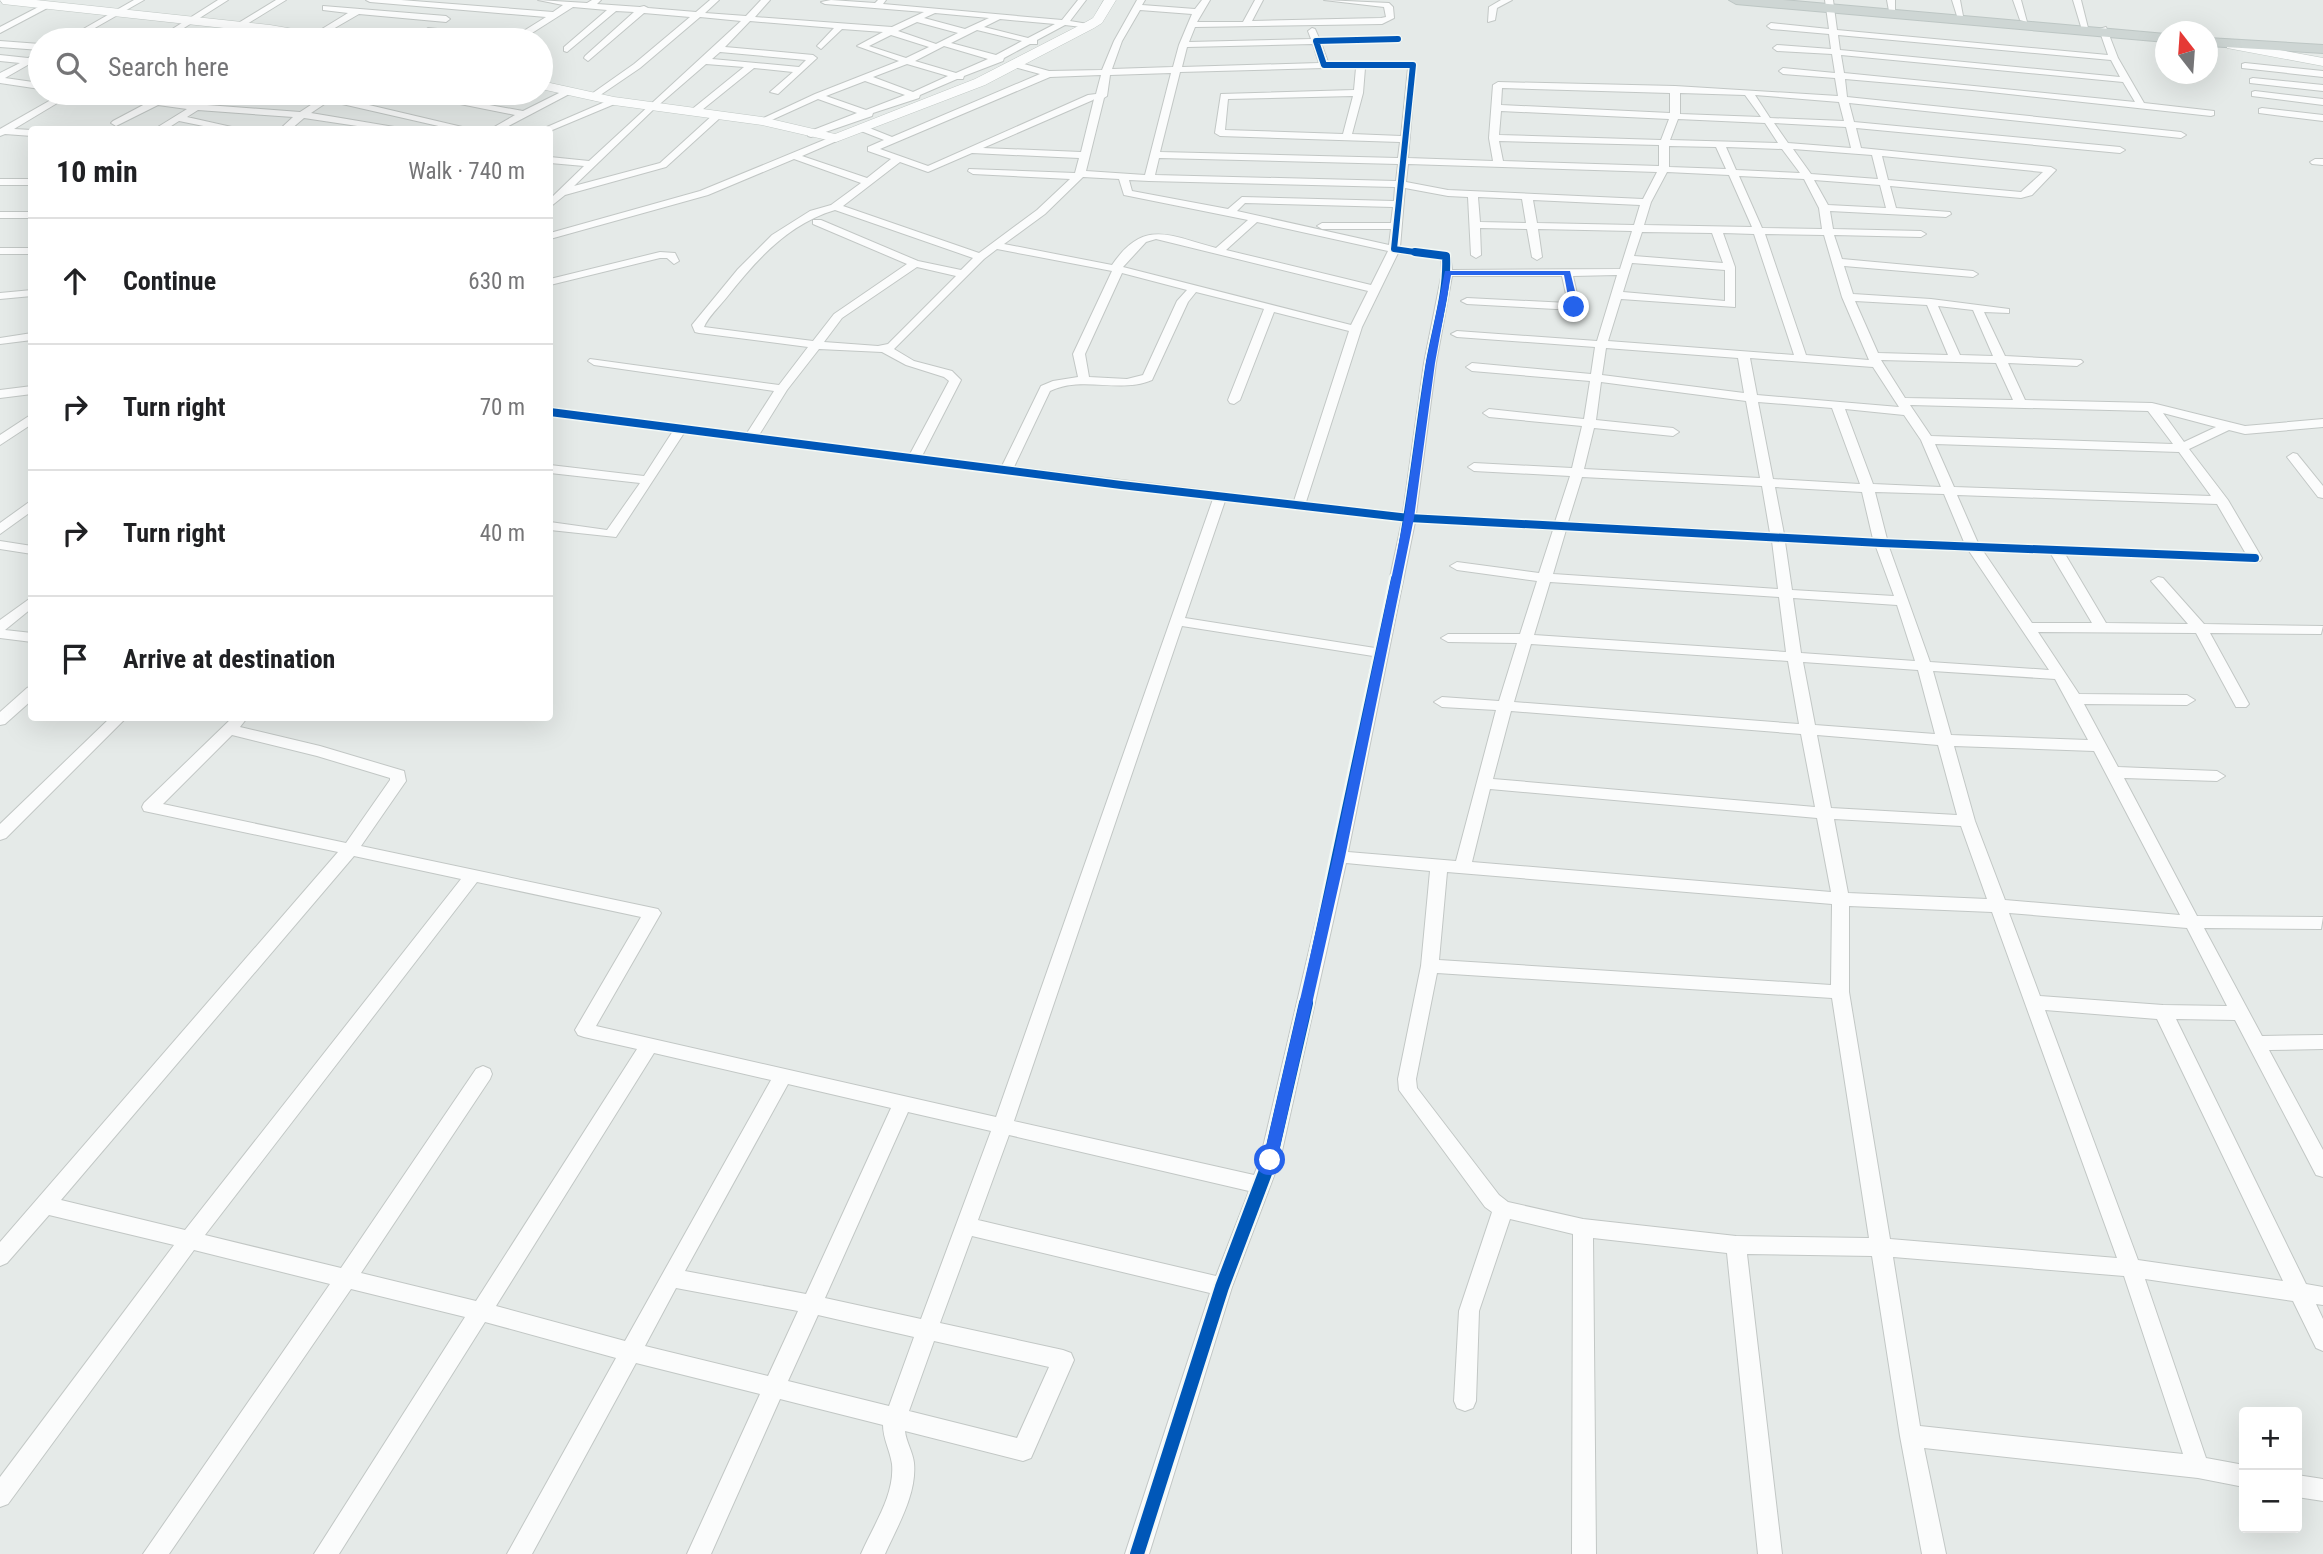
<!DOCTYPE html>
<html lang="en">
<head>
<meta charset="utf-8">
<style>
  :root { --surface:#fff; --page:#f2f2f2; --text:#202124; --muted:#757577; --line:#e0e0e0 }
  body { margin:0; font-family:"Roboto Condensed",sans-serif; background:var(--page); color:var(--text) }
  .controls { position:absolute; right:21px; bottom:21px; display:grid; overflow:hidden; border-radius:7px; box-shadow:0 7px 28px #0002 }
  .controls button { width:63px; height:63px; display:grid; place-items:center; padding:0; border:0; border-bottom:2px solid var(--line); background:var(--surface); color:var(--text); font:35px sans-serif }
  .compass { position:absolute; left:2155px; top:21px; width:63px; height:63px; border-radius:50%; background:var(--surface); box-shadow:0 7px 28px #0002; rotate:343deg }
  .stop { position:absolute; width:21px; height:21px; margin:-16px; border:5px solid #2563eb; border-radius:50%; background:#fff }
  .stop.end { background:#2563eb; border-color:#fff; box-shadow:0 2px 7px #0008 }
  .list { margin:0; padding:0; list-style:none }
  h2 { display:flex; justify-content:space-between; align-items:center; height:91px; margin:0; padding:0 28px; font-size:30px }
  h2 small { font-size:23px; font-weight:400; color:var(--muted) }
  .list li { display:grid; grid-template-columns:46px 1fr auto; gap:21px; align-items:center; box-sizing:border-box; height:126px; padding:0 28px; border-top:2px solid var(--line) }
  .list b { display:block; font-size:26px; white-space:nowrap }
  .list em { font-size:23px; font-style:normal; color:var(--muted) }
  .icon { flex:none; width:38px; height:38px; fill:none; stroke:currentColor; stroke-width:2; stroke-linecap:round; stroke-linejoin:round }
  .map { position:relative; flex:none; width:2323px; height:1554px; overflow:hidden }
  .search { position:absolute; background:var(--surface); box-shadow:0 7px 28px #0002; left:28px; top:28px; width:525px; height:77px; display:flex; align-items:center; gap:18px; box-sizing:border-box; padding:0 24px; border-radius:38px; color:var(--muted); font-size:26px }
  .panel { position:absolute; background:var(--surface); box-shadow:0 7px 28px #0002; left:28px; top:126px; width:525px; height:595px; border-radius:7px }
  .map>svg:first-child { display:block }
</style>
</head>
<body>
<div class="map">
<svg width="2323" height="1554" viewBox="0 0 2323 1554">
  <rect width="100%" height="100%" fill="#e5eae8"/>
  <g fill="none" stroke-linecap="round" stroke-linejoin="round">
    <defs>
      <path id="street" d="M134,0H144L86,33L134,37L138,40L78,38L64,40Z
        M218,0H228L165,40H155Z
        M276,0H286L242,27L235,25Z
        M366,0H401L553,12L563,5L538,0L587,3L592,0H601L597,4L640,7L644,6L648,8L696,12L710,0H719L705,13L746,16L761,0H770L755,17L892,27L924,12L825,4L821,2L831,0L875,3L878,0H886L883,4L1062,20L1078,0H1086L1070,21L1094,25L1090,28L1065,25L1037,40V44H1030L1004,58L1003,61L964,76L963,79H957L920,95L919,98L873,113L872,116L811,137L808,136V132L857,113L818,99L765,123L757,121L815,94L899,61L857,46L883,32L842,29L821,49L817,46L834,28L750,21L725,47L813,55L817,58L778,94L770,92L793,72L754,68L697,114H691V110L744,67L706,64L654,109L574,186L660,163L715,113H721V117L666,167L565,195L550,207V199L584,166L550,163V157L589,161L741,21L700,17L640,68L593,100L588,97L590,95L634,64L690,17L644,13L588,61L584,58L585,56L634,12L616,11L567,52L564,51V47L607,10L573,7L521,40H493L428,34L424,31L428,28L514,37L546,17L370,2ZM935,13L989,18L965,29L924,18ZM1000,19L1055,24L1028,38L984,27ZM917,22L958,33L936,44L898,31ZM977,30L1022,41L996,55L951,43ZM891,35L929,47L906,58L869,46ZM944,46L988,59L956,73L915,61ZM720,52L806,60L799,67L712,59ZM907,64L948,76L913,92L873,77ZM865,81L905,95L866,110L826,96Z
        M1137,0H1145L1142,5L1195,9L1202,0H1210L1197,22H1243L1255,0H1263L1252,21L1381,18L1386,17L1384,7L1324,0L1389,3L1393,7L1394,18L1382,24L1195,27L1189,42L1311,39L1308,31L1312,28L1315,29L1319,38L1401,37V41L1398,42L1321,43L1328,62L1416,63L1408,158L1493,161L1489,138L1493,85L1498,82L1675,86L1838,96L1835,78L1783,74L1779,71L1783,68L1835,73L1832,54L1777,51L1773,48L1777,45L1831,49L1829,34L1771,29L1767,26L1771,23L1829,29L1825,0H1833L1837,30L2108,55L2099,29L2106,27L2118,58L2144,103L2214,111V115L2211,116L1972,90L1845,79L1847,97L2181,132L2186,135L2181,138L1849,103L1854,122L2120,147L2125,150L2120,153L1856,128L1861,148L2051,167L2056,170L2032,195L2021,198L1890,186L1896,208L1950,212L1951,214L1946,217L1830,211L1833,229L1921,231L1926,234L1921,237L1834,235L1842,259L1973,271L1978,274L1973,277L1844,266L1853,294L1931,299L2009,309V313L1984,312L2005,356L2081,360L2083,362L2077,366L2008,363L2025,400L2152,403L2245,426L2323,419V427L2245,434L2229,430L2189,449L2228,500L2262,558L2260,561L2065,554L2106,623L2188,624L2151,581L2158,577L2163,578L2204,624L2323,626L2321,634L2210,633L2249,704L2246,707H2236L2196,633L2038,632L2079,694L2187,695L2195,700L2187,705L2084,704L2118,767L2217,771L2225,776L2217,781L2124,778L2197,916L2323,917L2321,929L2204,928L2262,1036L2323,1035V1049L2269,1050L2323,1150V1177L2316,1175L2235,1020L2176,1019L2306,1284L2323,1287V1305L2316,1304L2323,1319V1351L2316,1348L2293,1301L2145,1279L2206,1458L2244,1465V1487L2198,1478L1924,1448L1946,1554H1922L1900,1436L1872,1256L1747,1254L1782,1554H1758L1727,1253L1593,1238L1596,1554H1572L1573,1234L1510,1219L1479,1311L1476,1401L1473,1408L1465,1411L1457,1408L1454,1401L1459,1311L1492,1212L1485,1207L1399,1090L1398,1079L1421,966L1430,871L1346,863L1280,1160L1232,1287L1149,1554H1125L1210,1293L972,1236L940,1323L1063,1350L1071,1353L1074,1360L1031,1458L1023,1461L905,1431C906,1442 913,1452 914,1463C917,1494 897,1527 885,1554H861C873,1526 895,1495 892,1464C890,1450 883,1439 883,1425L780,1399L711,1554H687L760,1394L636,1363L532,1554H507L616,1358L485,1322L339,1554H314L465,1317L351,1289L169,1554H143L330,1284L194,1250L8,1504L0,1507V1477L174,1245L49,1215L7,1263L0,1266V1242L338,852L144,811L142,807L144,803L232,718H247L240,727L320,746L404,771L406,781L361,846L658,909L661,913L596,1026L996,1117L1213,499L684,433L616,537L550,530V522L607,530L640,483L550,473V465L644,476L673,431L550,416V408L747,433L774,391L594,365L588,361L590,359L779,385L808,347L699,333L695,332L692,325L738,269L772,235L810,211L831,205L861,183L794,159L708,195L550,239V233L700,191L836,135L841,138L839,140L802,156L867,178L891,159L868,151V147L884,140L861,131V127H867L892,137L1040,74L1014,67L1013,65L1017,62L1049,71L1102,70L1114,41ZM1140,10L1192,14L1179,45L1173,67L1112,69L1122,41ZM1838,35L2111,60L2120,77L1840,50ZM1313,44L1319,63L1182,67L1187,47ZM1841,55L2123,82L2135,102L1844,73ZM1324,68H1356L1354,90L1221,94L1215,133L1220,136L1400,142L1398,158L1160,152L1180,72ZM1365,68H1408L1401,136L1352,134L1363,93ZM1171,73L1145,175L1086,171L1104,98L1107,96L1110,75ZM1101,75L1096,94L1088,95L928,166L880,149L1050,77ZM1502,88L1670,93V113L1501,105ZM1680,93L1745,95L1761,117L1680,114ZM1755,95L1839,102L1844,121L1770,118ZM1353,96L1343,134L1225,130L1228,99ZM1094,99L1081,152L983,148L1093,100ZM1501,111L1669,119L1661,140L1499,135ZM1678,119L1765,123L1778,143L1670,140ZM1774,123L1846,127L1851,148L1788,143ZM1499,141L1659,145V166L1503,161ZM1669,146L1716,147L1726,169L1669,167ZM1726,147L1782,149L1800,173L1736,170ZM1793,149L1872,155L1878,179L1811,174ZM972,153L1079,158L1075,173L969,169L968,171L973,174L1070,179L1037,210L979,253L843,206L900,162L928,172ZM1882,156L2043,172L2021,192L1888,180ZM1159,158L1398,164L1396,181L1155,175ZM1408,164L1657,172L1643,199L1448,190L1406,182ZM1667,172L1729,175L1752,227L1644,225L1651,202ZM1739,176L1804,179L1819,208L1822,229L1762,228ZM1083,177L1119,179L1124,195L1248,220L1216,248C1170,236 1144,218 1112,265L1004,244L1045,214ZM1129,180L1149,181L1395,187L1394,201L1242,197L1228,209L1132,191ZM1814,180L1880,185L1886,208L1828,205ZM1405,188L1448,196L1468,197L1471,255L1476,258L1481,255L1480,228L1527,229L1532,257L1537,260L1542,257L1538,229L1632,231L1620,269L1452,270L1450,254L1400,247ZM1478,197L1522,199L1526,223L1480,222ZM1533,200L1640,205L1634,225L1537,223ZM1245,203L1393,207L1391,223H1322L1317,226L1322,229H1391L1389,245L1237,211ZM835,210L973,258L961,270L918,261L821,220H813V224L907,264L834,314L813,341L704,327C708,317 719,307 727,297C756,260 788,224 835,210ZM1257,222L1388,251L1371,285L1226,250ZM1642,232L1712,233L1723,263L1634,256ZM1723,233L1754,234L1794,355L1608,341L1621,299L1735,307V267ZM1765,234L1824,235L1842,297L1869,360L1806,355ZM1156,239L1368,291L1351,325L1123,267L1146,242ZM997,249L1112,271L1073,354L1078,377L1053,381L1041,386L1002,466L922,456L961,380L952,371L914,361L894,349L984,259ZM1398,253L1441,259L1442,273L1424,363L1403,513L1306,502L1362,327ZM1632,263L1725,270V301L1623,292ZM917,267L956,276L888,344L878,346L824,342L842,318ZM1122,273L1187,290L1177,301L1143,375L1127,379L1089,377L1085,354ZM1617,275L1597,341L1457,331L1451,334L1457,337L1595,347L1591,374L1472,363L1466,367L1472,371L1590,381L1584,419L1489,409L1483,413L1489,417L1582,426L1572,468L1474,463L1468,467L1474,471L1570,476L1555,522L1416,514L1436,363L1452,276H1562L1568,303L1467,298L1461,301L1467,304L1574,310L1580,307L1573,276ZM1196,292L1264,309L1228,400L1230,403L1234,404L1240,400L1274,312L1349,331L1294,501L1014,467L1050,391C1083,375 1119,394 1152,380L1188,302ZM1855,301L1927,305L1948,355L1878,353ZM1938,306L1973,310L1993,356L1960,355ZM1606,348L1738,358L1744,393L1602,375ZM819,349L882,352L906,365L944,377L949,381L910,454L759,435L787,390ZM1750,358L1873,367L1899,407L1757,395ZM1881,360L1996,363L2013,400L1905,398ZM1601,382L1746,401L1760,478L1584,469L1594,428L1673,436L1679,432L1673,428L1596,420ZM1758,402L1832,408L1860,484L1773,479ZM1910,405L2148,411L2173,444L1931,436ZM1845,409L1904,415L1921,440L1941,487L1873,484ZM2163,413L2216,427L2184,442ZM1935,444L2179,452L2211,496L1954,487ZM1582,477L1762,486L1770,533L1568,522ZM1775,487L1862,492L1873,539L1784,534ZM1875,492L1944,494L1964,542L1887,539ZM1957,495L2217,504L2246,554L1978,543ZM1225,501L1402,521L1375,648L1185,618ZM1415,522L1553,530L1539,573L1457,562L1450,566L1457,570L1537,581L1520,634H1448L1441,638L1448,642L1517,643L1499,701L1442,697L1434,702L1442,707L1496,710L1456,861L1348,852ZM1566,530L1772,541L1778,589L1553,574ZM1785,542L1876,547L1894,596L1792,590ZM1889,547L1969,551L2049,670L1930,662ZM1983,551L2051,554L2092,623H2032ZM1550,582L1779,597L1786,652L1534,635ZM1793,598L1897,605L1915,661L1801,653ZM1182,626L1373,656L1331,857L1260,1160L1254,1175L1014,1121ZM1531,644L1788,661L1799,724L1514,702ZM1803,662L1918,670L1935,734L1815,725ZM1933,671L2055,679L2088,740L1951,735ZM1511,711L1801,734L1815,807L1493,779ZM232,735L317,756L390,778V780L346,843L163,804ZM1817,735L1938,745L1957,815L1831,808ZM1954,746L2094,751L2180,915L2005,900L1975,821ZM1490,789L1817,818L1831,892L1472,862ZM1834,819L1961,826L1987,899L1848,893ZM354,856L461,879L185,1230L61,1200ZM1447,872L1832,904L1831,985L1439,960ZM477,882L641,917L575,1030L578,1035L584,1037L637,1049L476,1301L361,1273L490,1079L492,1074L490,1069L483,1066L476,1069L341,1268L205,1235ZM1849,906L1992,912L2117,1258L1890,1239L1849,992ZM2009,913L2187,928L2227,1006L2163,1005L2040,996ZM1437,973L1832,998L1869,1238L1736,1236L1583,1219L1508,1202L1499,1195L1417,1088L1416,1079ZM2045,1010L2157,1019L2283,1281L2138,1260ZM654,1053L771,1080L625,1341L496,1306ZM788,1084L891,1108L806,1294L685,1271ZM908,1112L991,1131L921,1319L825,1298ZM1009,1135L1249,1191L1216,1276L978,1220ZM1893,1257L2124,1276L2183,1454L1920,1426ZM676,1288L798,1311L768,1376L645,1346ZM818,1315L914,1337L889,1406L788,1381ZM934,1341L1049,1367L1017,1438L909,1411Z
        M1501,0H1512L1497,8L1495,20L1488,22L1489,7Z
        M1887,0H1895V11H1889Z
        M1952,0H1960L1963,16H1957Z
        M2013,0H2021L2027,22L2020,20Z
        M2073,0H2081L2089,32L2082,30Z
        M46,3L53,5L0,33V27Z
        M323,6L446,16L450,19L446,22L359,14L314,40H304L348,13L323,10Z
        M0,41L40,44V50L0,47Z
        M40,52V58L5,78L40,83V89L0,83V73L20,63L0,61V55L28,58Z
        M2245,63L2323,71V77L2242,68V64Z
        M2253,78L2323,85V91L2250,83V79Z
        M567,89L575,91L501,130H489L515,115L405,93H423L523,111Z
        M2255,91L2323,99V105L2252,96V92Z
        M63,93H74L14,129L32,130V136L5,134L0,136V129Z
        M83,93H106L195,104L215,93H225L207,105L300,112L320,99L303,93H338L335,97L475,130H456L329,101L311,113L412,130H384L304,118L290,130H279L293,117L198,110L187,117L245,130H223L179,121L165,130H153L187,109L158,105L116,126L111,123L113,121L147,103L87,96Z
        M614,98L617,99V103L550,131L540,130Z
        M2262,108L2323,115V121L2259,113V109Z
        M2315,159H2323V165L2312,164L2310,162Z
        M0,179H32V185H0Z
        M0,212H32V218H0Z
        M0,248H32V254H0Z
        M660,252L675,253L679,261L674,264L667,258H660L550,285V279Z
        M32,290V296L0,299V293Z
        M32,333V340L0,344V338Z
        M32,386V394L0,398V390Z
        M32,414V424L0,445V435Z
        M2293,453L2297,454L2323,486V498L2318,497L2287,457Z
        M32,500V511L0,534V523Z
        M0,541L32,546V554L0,549Z
        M32,597V608L5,630L32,633V642L0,638V620Z
        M32,686V700L5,724L0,725V712L27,688Z
        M110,718H126L6,838L0,840V824Z
        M2297,1475L2323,1479V1501L2297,1497Z"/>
      <path id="secondary" d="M0,0H36L270,25L335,36L341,40H314L270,33L3,4Z
        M1104,0H1116L1102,23L1094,28L985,85L836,142L762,125L614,105L541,89V81L614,97L762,117L835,134L975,79L1086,22L1093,18Z
        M2231,41L2323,58V66L2227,48V42Z"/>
      <path id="primary" d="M1729,0H1783L2166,34V42L1736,4Z
        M2208,38L2323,45V53L2208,46Z"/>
    </defs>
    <use href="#street" stroke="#c2c7c5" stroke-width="2"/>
    <use href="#secondary" stroke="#c1c8c5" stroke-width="1"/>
    <use href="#primary" stroke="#bdc6c4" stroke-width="2"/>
    <use href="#street" fill="#fbfcfc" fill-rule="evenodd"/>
    <use href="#secondary" fill="#fbfcfc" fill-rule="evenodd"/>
    <use href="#primary" fill="#ced6d4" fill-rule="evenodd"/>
    <defs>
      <path id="cycleway-far3" d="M1398,39L1316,41L1324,65H1413L1394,249L1428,254"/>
      <path id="cycleway-far2" d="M550,412L1121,485L1409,518L1881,543L2255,558
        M1396,581C1411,508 1418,435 1430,362C1436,327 1448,291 1446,256L1415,252"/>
      <path id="cycleway-far1" d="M1305,1005L1396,579"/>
      <path id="cycleway" d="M1137,1554L1222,1287L1270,1160L1306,1003"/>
    </defs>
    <use href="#cycleway-far3" stroke="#f3f9f6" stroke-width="9"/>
    <use href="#cycleway-far2" stroke="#f3f9f6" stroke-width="11"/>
    <use href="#cycleway-far1" stroke="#f3f9f6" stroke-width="15"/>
    <use href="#cycleway" stroke="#f3f9f6" stroke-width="18"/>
    <use href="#cycleway-far3" stroke="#0057b8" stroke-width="6"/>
    <use href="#cycleway-far2" stroke="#0057b8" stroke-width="8"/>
    <use href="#cycleway-far1" stroke="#0057b8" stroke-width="10"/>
    <use href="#cycleway" stroke="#0057b8" stroke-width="14"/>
  </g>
  <path fill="#2563eb" d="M1445,271H1570L1579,307L1574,310L1570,307L1564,275H1451L1435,363L1414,518L1345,857L1277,1160L1270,1165L1263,1160L1333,857L1404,518L1426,363Z"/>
</svg>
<div class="controls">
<button>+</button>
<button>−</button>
</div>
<svg class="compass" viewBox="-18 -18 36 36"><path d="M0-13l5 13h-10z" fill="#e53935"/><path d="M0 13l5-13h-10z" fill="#757577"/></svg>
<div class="stop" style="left:1270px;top:1160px"></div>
<div class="stop end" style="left:1574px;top:307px"></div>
<div class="search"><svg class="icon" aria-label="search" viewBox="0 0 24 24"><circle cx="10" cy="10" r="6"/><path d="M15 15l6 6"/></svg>Search here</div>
<section class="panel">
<h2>10 min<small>Walk · 740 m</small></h2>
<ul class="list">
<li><svg class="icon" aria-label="ahead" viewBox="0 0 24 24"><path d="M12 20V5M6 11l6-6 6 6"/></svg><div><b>Continue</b></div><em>630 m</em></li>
<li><svg class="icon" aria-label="right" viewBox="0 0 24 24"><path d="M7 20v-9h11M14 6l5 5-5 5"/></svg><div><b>Turn right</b></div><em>70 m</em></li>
<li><svg class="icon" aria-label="right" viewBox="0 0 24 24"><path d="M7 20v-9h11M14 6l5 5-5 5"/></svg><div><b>Turn right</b></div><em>40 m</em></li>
<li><svg class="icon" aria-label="arrive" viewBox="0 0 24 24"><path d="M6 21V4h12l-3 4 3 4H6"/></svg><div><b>Arrive at destination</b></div></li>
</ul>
</section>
</div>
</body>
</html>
